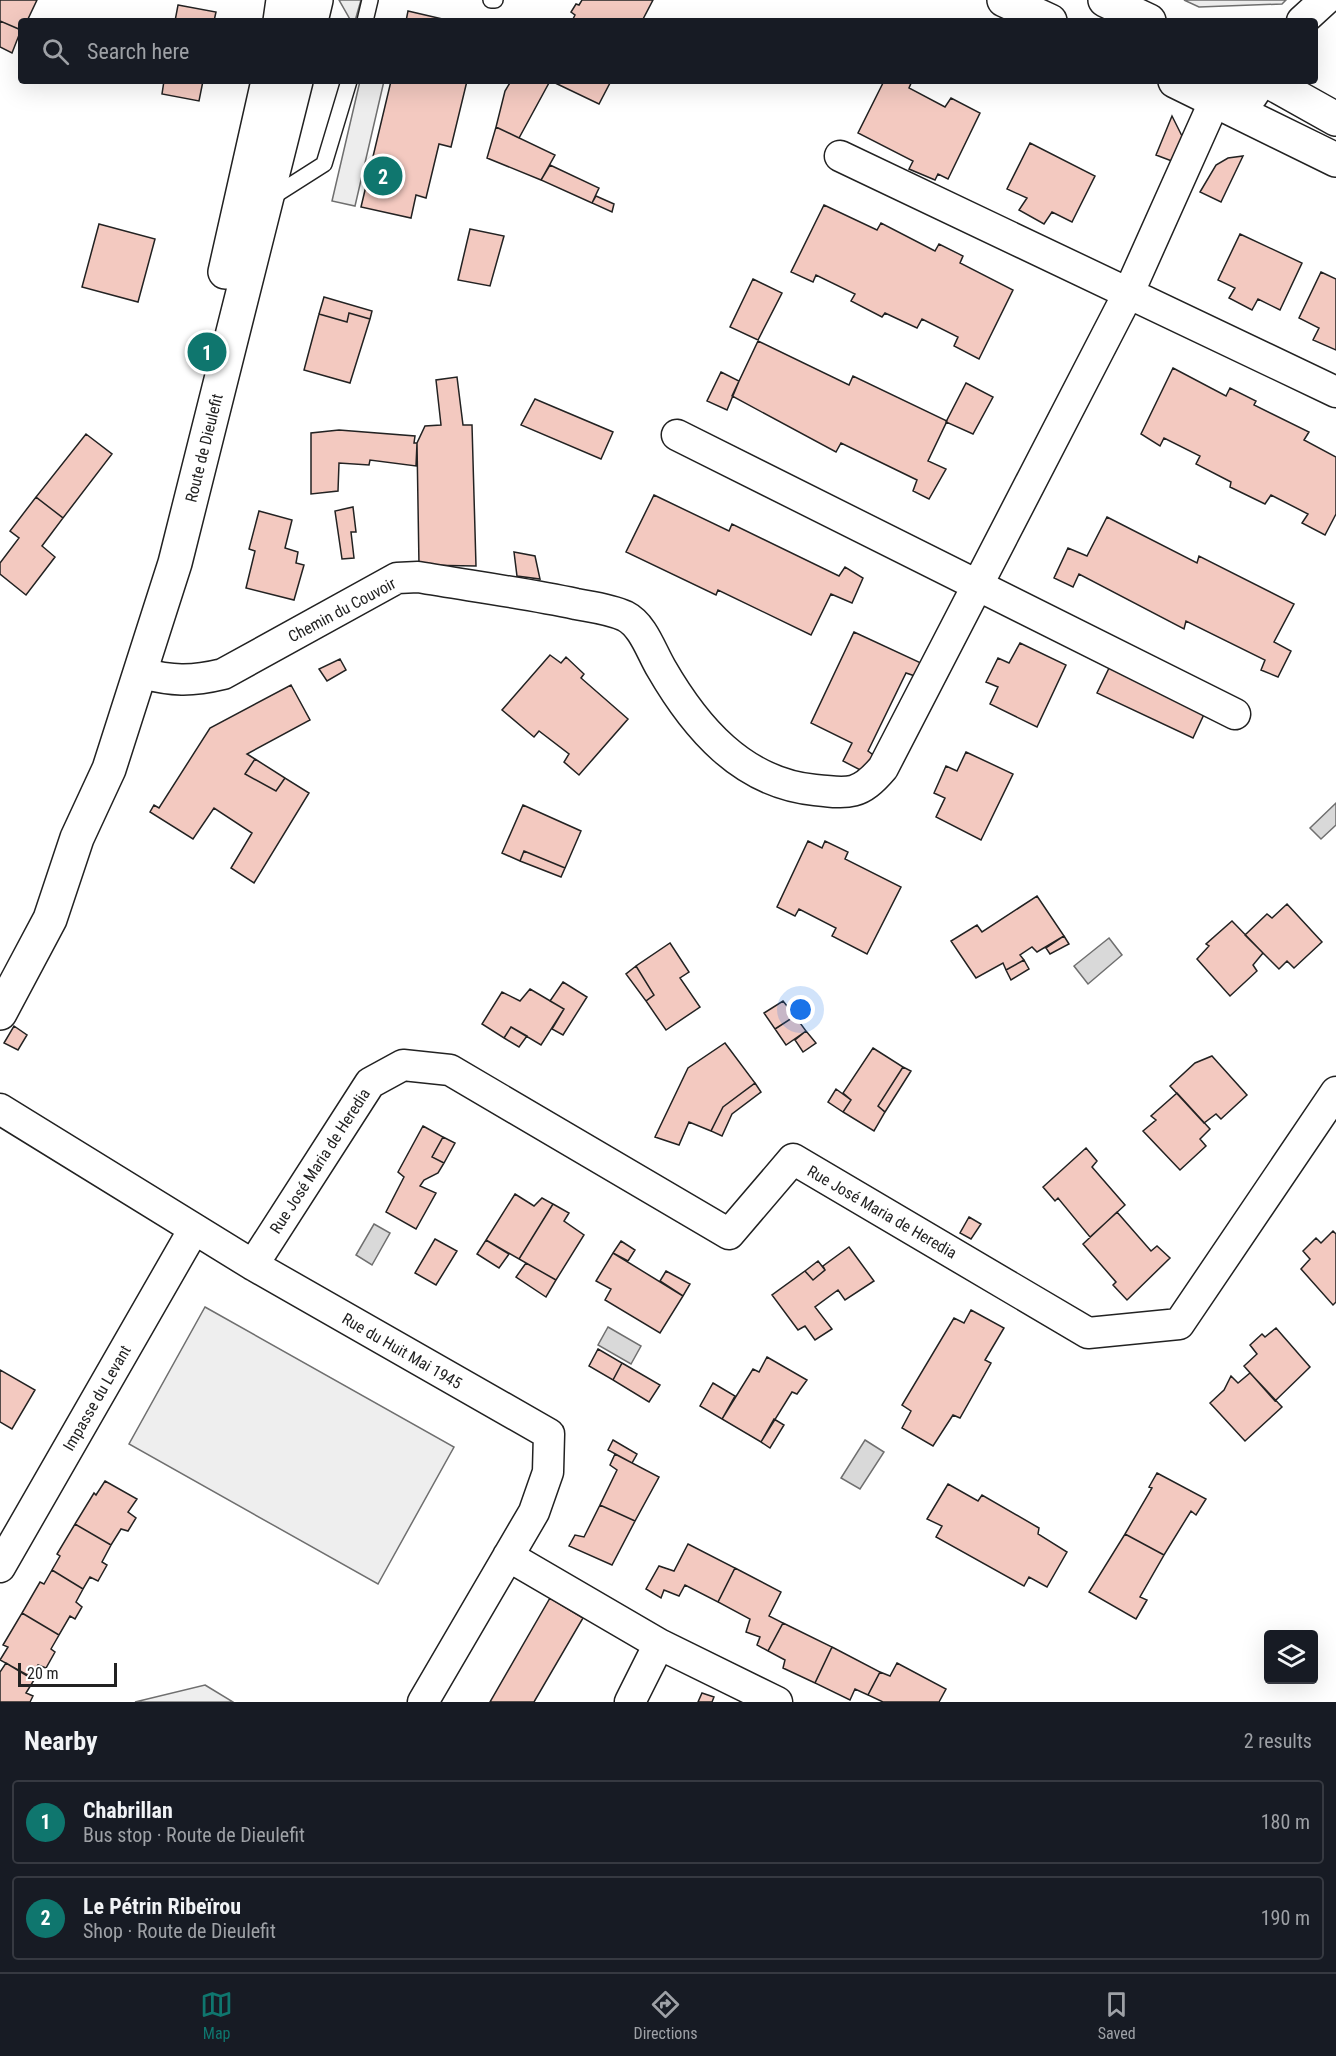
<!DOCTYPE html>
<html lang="en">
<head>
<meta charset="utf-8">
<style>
  :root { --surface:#171b24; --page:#20242c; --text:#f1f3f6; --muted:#9ea1a6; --line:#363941; --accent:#0f766e }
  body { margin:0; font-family:"Roboto Condensed",sans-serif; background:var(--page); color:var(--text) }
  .controls { position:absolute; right:18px; bottom:18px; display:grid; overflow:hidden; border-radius:6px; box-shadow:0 6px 24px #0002 }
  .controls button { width:54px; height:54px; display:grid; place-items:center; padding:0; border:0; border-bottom:2px solid var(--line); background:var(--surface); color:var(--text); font:30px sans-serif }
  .scale { position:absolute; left:18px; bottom:15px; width:99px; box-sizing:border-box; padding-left:6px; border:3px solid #222; border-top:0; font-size:16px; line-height:21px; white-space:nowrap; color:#222; -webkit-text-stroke:4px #fff; paint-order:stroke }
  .you { position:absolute; left:801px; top:1010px; width:21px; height:21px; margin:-15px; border:4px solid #fff; border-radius:50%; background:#1a73e8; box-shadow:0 0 0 9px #1a73e833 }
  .badge { display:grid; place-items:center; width:39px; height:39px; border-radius:50%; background:var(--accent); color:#fff; font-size:20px; font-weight:700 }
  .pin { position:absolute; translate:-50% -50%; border:3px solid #fff; box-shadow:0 2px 6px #0006 }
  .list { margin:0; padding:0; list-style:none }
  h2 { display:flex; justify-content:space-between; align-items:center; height:78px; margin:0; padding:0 24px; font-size:26px }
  h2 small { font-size:20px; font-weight:400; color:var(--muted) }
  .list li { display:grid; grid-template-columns:39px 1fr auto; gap:18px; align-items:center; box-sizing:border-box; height:84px; margin:0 12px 12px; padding:0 12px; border:2px solid var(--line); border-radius:6px }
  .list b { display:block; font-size:22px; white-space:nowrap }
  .list p { margin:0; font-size:20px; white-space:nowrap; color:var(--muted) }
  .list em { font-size:20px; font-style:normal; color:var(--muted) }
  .icon { flex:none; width:33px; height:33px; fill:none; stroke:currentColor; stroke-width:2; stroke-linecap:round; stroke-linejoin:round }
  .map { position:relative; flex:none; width:1336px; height:1702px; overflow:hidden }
  .search { position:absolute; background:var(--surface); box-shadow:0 6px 24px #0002; left:18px; right:18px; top:18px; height:66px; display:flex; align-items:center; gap:15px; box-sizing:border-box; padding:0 21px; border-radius:6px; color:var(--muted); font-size:22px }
  .sheet { height:270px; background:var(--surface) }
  nav { display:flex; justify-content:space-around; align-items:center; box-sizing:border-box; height:84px; border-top:2px solid var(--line); background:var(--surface); font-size:16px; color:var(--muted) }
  nav a { display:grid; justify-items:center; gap:3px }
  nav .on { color:var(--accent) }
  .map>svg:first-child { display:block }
</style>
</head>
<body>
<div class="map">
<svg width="1336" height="1702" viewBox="0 0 1336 1702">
  <rect width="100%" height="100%" fill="#fff"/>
  <path fill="#eee" stroke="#6f6f6f" stroke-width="1.5" d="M205,1307L454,1447L378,1584L129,1444Z
    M205,1685L233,1702H135Z"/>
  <path fill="#ededed" stroke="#6f6f6f" stroke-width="1.5" d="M339,0H361L355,21H351Z
    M1184,0H1286L1282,4L1199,7Z
    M360,81H384L355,206L332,201Z"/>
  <path fill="#d9d9d9" stroke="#6f6f6f" stroke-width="1.5" d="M1336,803V825L1321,839L1310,828Z
    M1109,938L1122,955L1088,984L1074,966Z
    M374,1224L390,1233L372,1265L356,1255Z
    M608,1327L641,1346L631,1364L598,1345Z
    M865,1440L884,1452L860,1489L841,1478Z"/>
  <path fill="#f3c9c0" stroke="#222" stroke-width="1.5" d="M0,0H37L27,21H21V30L0,21Z
    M582,0H653L642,21H572L575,15L571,12L576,4L579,5Z
    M178,5L216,12L214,21H175Z
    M408,11L451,21H406Z
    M0,21L21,30L12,53L0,47Z
    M164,81H203L199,101L162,94Z
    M391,81H467L451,147L439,144L426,198L416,195L411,218L361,207Z
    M511,81H550L519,138L496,127L505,91Z
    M551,81H611L599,104Z
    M884,81H912L909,88L945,107L951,98L980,113L948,179L938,174L935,180L909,169L913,161L858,133Z
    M1172,116L1182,136L1177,163L1156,155Z
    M496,127L555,155L541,180L487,158Z
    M1030,143L1095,176L1072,222L1052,212L1044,224L1019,210L1027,198L1007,189Z
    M1243,156L1221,202L1200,192L1216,165L1228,158Z
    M550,165L599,188L592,203L541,180Z
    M596,196L614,204L612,212L592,203Z
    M824,205L877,230L881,223L935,251L939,244L963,256L960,263L1013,290L979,359L954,346L958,337L922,319L917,328L885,313L882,317L851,301L855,294L816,275L813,282L791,272Z
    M99,224L155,239L138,302L82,287Z
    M470,229L504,236L490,286L458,280Z
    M1240,234L1302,263L1280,310L1258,299L1252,310L1229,298L1235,288L1218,280Z
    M1321,272L1336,279V350L1313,340L1319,328L1299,318Z
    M753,279L782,293L758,340L730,327Z
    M324,297L372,311L370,319L349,313L347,322L319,314Z
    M349,313L370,319L350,383L304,370L319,314L347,322Z
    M758,341L849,385L853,376L947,421L928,461L946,469L929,499L913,491L917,480L841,443L836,452L732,396Z
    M1173,368L1226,396L1230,388L1256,401L1254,405L1309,432L1304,440L1336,457V514L1325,535L1302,523L1308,514L1271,495L1265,504L1230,487L1231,482L1196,464L1200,456L1164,438L1160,446L1141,434Z
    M721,372L739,381L727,410L707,401Z
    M457,377L463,425H472L476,566L419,565L417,443L425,426L441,425L436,380Z
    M966,383L993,397L973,434L946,422Z
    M535,399L613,432L601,459L521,425Z
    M339,430L415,436L414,443H417L416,466L370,460L369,465L339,463L338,491L311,494V433Z
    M86,434L112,454L63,518L36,497Z
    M654,495L729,531L732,524L839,576L845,567L863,578L852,603L831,594L811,635L718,590L716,595L626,552Z
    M36,497L63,518L42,546L55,557L26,595L0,574V563L19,538L10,531Z
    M353,507L356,532H351L354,558L342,559L335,511Z
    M259,511L292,520L285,548L298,552L296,563L304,565L294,600L246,588L255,551L249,549Z
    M1107,517L1197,563L1199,556L1294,604L1274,642L1291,651L1278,677L1261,670L1265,660L1186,621L1184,629L1079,574L1073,587L1054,578L1068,548L1087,556Z
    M514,552L535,556L540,579L517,576Z
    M854,632L921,663L915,676L906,673L868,751L876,757L868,774L843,761L852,743L811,723Z
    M1020,643L1066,665L1037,727L990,704L998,687L986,682L998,658L1009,663Z
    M550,655L561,663L566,657L584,674L581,678L628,719L579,775L564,762L569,754L539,731L534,737L502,710Z
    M340,659L346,670L327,681L319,669Z
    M1111,664L1206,710L1193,738L1097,693Z
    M291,685L310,720L247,754L255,759L245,774L276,791L285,778L309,793L254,883L231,868L252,833L214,808L193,839L150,812L154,805L159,808L210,728Z
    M966,752L1013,774L981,840L936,817L945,798L934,793L946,766L957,771Z
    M255,759L285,778L276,791L245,774Z
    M523,805L581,831L565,868L524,851L520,861L502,853Z
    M808,841L822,848L825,841L848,852L845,859L901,887L867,954L832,936L836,928L799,909L795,916L777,907Z
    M524,851L565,868L561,877L520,861Z
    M1037,896L1064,936L1037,952L1032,947L1020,955L1024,960L1006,970L1003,963L976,978L951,941L977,925L982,932Z
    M1287,904L1322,942L1294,968L1287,961L1279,969L1245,935L1267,914L1272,918Z
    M1232,921L1263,953L1253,965L1257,971L1230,996L1197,959L1209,946L1206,944Z
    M1064,936L1069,944L1050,954L1046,948Z
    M670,943L689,972L680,978L700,1007L666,1030L646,1001L654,995L636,966Z
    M1024,960L1029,969L1011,980L1006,970Z
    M636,966L654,995L646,1001L626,974Z
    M563,982L587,997L563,1035L552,1029L564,1009L550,1001Z
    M530,989L564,1009L541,1045L511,1027L504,1038L482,1024L502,992L520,1001Z
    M783,1001L795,1016L775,1029L764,1013Z
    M795,1016L806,1031L786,1045L775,1029Z
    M14,1026L27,1035L18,1050L4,1043Z
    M511,1027L527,1036L519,1047L504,1038Z
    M806,1031L816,1043L803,1052L795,1040Z
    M725,1043L755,1083L723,1107L711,1131L689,1122L679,1145L655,1137L688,1068Z
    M873,1048L903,1067L878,1106L885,1112L874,1131L843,1112L851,1100L843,1093Z
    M1212,1056L1247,1095L1221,1119L1216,1114L1204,1123L1170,1086L1195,1063Z
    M903,1067L911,1071L885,1112L878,1106Z
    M755,1083L761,1092L732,1114L722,1136L711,1131L723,1107Z
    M836,1089L851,1100L843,1112L828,1102Z
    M1177,1093L1210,1129L1200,1139L1206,1146L1180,1170L1143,1131L1156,1120L1151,1116Z
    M423,1126L443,1137L432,1157L444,1163L438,1173L424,1180L420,1186L436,1193L416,1229L386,1212L404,1177L398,1172Z
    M443,1137L455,1143L444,1163L432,1157Z
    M1086,1148L1097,1161L1092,1167L1125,1205L1090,1237L1058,1198L1055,1201L1043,1187Z
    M515,1194L534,1206L542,1198L553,1204L519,1259L486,1240Z
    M553,1204L569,1213L564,1221L584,1235L556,1280L519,1259Z
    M1117,1212L1151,1251L1157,1246L1170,1258L1127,1300L1113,1285L1116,1282L1083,1244Z
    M969,1217L981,1224L971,1239L960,1233Z
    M1333,1231L1336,1234V1302L1333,1305L1301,1269L1310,1259L1303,1251L1316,1238L1321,1243Z
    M435,1239L457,1251L436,1285L415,1273Z
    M486,1240L509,1254L499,1268L477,1254Z
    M621,1241L635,1250L628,1261L613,1253Z
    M849,1247L874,1281L845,1300L838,1290L815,1307L832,1329L815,1340L805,1326L798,1330L772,1295L805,1271L813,1280L825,1270L823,1266Z
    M613,1253L683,1296L660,1333L605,1300L611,1289L596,1281Z
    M818,1261L825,1270L813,1280L805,1271Z
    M526,1263L556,1280L546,1297L516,1277Z
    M666,1271L690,1284L683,1296L660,1281Z
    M971,1310L1004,1328L985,1360L991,1363L960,1418L953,1415L933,1446L902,1428L911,1411L902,1405L954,1318L964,1323Z
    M1276,1328L1310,1367L1275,1401L1244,1366L1257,1354L1250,1345L1262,1334L1265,1337Z
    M598,1349L622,1363L613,1380L589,1366Z
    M767,1357L807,1380L797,1394L792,1392L761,1442L722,1419L753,1369L759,1372Z
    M622,1363L660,1385L649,1402L613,1380Z
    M0,1370L35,1390L12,1429L0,1422Z
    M1250,1373L1282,1407L1245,1441L1210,1403L1224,1390L1231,1376L1238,1383Z
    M713,1383L735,1396L722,1419L700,1406Z
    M774,1419L784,1425L770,1448L761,1442Z
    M613,1440L637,1454L632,1463L608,1450Z
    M615,1454L659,1477L635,1521L600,1505L617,1470L610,1465Z
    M1157,1473L1206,1499L1196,1515L1191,1511L1164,1555L1125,1534L1152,1488L1149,1487Z
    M105,1481L137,1499L128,1512L136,1518L128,1531L121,1529L111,1545L75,1524L94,1493L96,1495Z
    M948,1484L978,1501L982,1495L1039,1528L1038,1534L1067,1552L1047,1587L1029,1577L1024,1586L936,1537L942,1526L927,1519Z
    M600,1505L635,1521L612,1565L569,1546L575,1535L584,1537Z
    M75,1524L111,1545L102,1562L107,1565L98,1581L90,1577L83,1589L52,1570L60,1556L57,1554Z
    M1125,1534L1164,1555L1140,1597L1147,1600L1136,1619L1089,1592Z
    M688,1544L735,1568L718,1602L685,1585L679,1596L664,1590L661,1598L646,1589L659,1566L674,1571Z
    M735,1568L781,1592L769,1616L783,1623L768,1651L757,1645L760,1637L746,1632L750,1619L718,1602Z
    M52,1570L83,1589L76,1602L82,1607L75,1619L70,1616L59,1635L22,1613L40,1582L44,1584Z
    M550,1598L583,1618L534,1702H490Z
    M22,1613L59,1635L51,1649L55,1652L46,1668L38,1665L31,1677L0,1660L8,1647L3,1645Z
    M783,1623L832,1647L815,1683L783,1668L785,1660L768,1651Z
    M832,1647L880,1672L868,1695L855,1689L850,1700L815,1683Z
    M6,1663L34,1680L26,1693L33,1696L30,1702H0V1672Z
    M897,1663L946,1689L939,1702H883L868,1695L880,1672L890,1676Z
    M702,1693L714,1697L712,1702H698Z"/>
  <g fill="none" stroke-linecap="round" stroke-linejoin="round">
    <defs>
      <path id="lane" d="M491,0H495
        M365,21L370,0
        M269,199L324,164L349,81"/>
      <path id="street" d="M1302,21L1325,0
        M1212,81L1252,96L1262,81
        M840,156L1336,392
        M677,435L1235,714
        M140,673C173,681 190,682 223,674L397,578L418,577C471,586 524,593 576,604C592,607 610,609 625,616C643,625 651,651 661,668C695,727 742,783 815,790C850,794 860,795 883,768L1129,292L1215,100
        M0,1109L253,1265L549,1434L548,1472L534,1512L423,1702
        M253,1265L370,1083L403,1065L450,1070L729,1234L793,1159L1088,1333L1179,1324L1336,1092
        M508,1556L659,1644
        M0,1567L194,1229
        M630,1702L659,1644L777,1702"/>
      <path id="secondary" d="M1004,0L1050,21
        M1105,0L1149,21
        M280,21L283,0
        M311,21L316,0
        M1175,81L1336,160
        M1268,81L1336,119
        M225,272L268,81
        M0,1013L50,919L77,838L109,769L175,563L296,81"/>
    </defs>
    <use href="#lane" stroke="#222" stroke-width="18"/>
    <use href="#street" stroke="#222" stroke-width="33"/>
    <use href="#secondary" stroke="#222" stroke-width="36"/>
    <use href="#lane" stroke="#fff" stroke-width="15"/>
    <use href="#street" stroke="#fff" stroke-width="30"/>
    <use href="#secondary" stroke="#fff" stroke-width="33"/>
  </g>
  <g text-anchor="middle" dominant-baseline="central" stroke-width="4.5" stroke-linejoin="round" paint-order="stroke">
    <g font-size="16" fill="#222" stroke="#fff">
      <text transform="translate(204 448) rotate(-76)">Route de Dieulefit</text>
      <text transform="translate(342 610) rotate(-28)">Chemin du Couvoir</text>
      <text transform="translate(320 1161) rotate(-57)">Rue José Maria de Heredia</text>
      <text transform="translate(882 1212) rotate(30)">Rue José Maria de Heredia</text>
      <text transform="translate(402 1351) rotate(30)">Rue du Huit Mai 1945</text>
      <text transform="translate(97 1398) rotate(-60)">Impasse du Levant</text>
    </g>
  </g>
</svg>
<div class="controls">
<button><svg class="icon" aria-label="layers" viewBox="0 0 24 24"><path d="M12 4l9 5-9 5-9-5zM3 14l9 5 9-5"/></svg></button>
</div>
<div class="scale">20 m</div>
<div class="you"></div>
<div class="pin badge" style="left:207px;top:352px">1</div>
<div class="pin badge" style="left:383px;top:176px">2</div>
<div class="search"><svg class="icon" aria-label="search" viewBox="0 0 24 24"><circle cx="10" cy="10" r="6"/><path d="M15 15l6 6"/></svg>Search here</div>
</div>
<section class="sheet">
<h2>Nearby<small>2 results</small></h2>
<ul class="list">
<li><span class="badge">1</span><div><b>Chabrillan</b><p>Bus stop · Route de Dieulefit</p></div><em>180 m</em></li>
<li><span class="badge">2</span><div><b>Le Pétrin Ribeïrou</b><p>Shop · Route de Dieulefit</p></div><em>190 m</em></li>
</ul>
</section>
<nav>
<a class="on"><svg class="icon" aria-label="map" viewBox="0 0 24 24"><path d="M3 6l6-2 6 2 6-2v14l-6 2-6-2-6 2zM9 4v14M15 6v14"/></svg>Map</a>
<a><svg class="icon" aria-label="directions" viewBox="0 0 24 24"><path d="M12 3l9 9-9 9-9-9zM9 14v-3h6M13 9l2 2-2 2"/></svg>Directions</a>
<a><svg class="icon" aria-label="saved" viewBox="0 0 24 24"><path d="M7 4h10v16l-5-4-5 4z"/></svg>Saved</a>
</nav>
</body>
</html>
